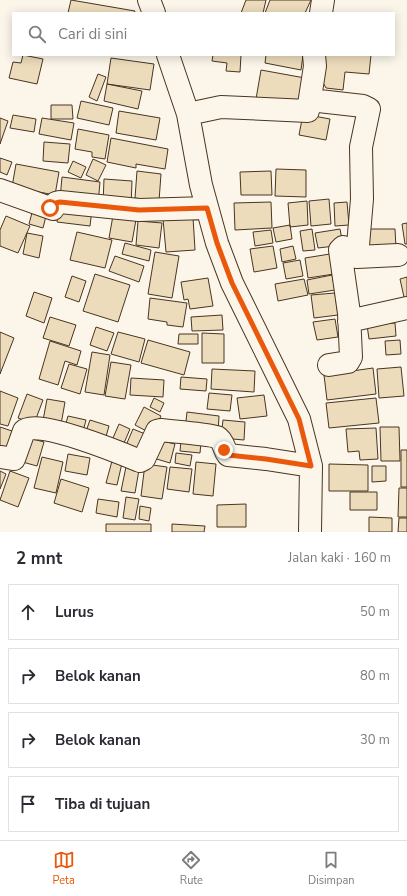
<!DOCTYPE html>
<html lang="id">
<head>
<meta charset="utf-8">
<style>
  :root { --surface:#fff; --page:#f7f7f7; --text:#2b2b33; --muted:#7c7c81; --line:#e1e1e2; --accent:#ea580c }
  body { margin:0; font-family:"Nunito Sans",sans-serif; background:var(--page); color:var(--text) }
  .stop { position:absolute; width:12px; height:12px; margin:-9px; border:3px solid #ea580c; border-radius:50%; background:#fff }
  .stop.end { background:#ea580c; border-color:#fff; box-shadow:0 1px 4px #0008 }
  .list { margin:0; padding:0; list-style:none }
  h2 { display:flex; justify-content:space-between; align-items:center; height:52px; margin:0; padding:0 16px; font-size:17px }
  h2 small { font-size:13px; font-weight:400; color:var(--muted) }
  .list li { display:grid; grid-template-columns:26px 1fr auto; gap:12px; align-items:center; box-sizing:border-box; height:56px; margin:0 8px 8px; padding:0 8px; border:1px solid var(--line); border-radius:0px }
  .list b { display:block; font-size:15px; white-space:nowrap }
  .list em { font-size:13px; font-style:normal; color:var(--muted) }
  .icon { flex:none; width:22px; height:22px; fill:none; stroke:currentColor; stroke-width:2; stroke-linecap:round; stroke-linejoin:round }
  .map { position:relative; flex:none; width:407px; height:532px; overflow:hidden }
  .search { position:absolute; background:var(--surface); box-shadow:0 2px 10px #0003; left:12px; right:12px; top:12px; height:44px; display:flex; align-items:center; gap:10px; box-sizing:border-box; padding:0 14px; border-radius:0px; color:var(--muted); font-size:15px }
  .sheet { height:308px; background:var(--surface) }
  nav { display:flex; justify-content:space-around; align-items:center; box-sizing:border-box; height:56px; border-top:1px solid var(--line); background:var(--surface); font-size:11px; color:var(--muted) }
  nav a { display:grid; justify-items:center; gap:2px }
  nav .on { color:var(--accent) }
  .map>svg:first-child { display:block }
</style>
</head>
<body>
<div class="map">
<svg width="407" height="532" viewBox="0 0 407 532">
  <rect width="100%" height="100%" fill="#fbf6e9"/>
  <path fill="#ecdcbc" stroke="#4a3520" d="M71,0L135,11L134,13H68Z
    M246,0H266L263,13H241Z
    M270,0H311L305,13H265Z
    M23,55L43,59L37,84L9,78L13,62L21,63Z
    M213,55H241L240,72L226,71L227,63L212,61Z
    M266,55H303L301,70L265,63Z
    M322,55H371L369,74L345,72L343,90L326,88L320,77Z
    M111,58L154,64L150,90L107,84Z
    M261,70L305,78L299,107L256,99Z
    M98,74L106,77L97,101L89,97Z
    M107,84L142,91L138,109L104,101Z
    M81,101L113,108L109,125L77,118Z
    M51,105H72L73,119H51Z
    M119,111L160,118L156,140L116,133Z
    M303,114L330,119L326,140L299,135Z
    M13,115L36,119L34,132L10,128Z
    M0,118L8,121L0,144Z
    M42,118L74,123L71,140L39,134Z
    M78,129L109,135L105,159L92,157V152L75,149Z
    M111,138L168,149L165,169L136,164V168L107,162Z
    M44,142L70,144L68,163L43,161Z
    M0,158L12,162L7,175L0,172Z
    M93,159L106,165L98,181L86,175Z
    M73,161L86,167L81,178L68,172Z
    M16,164L59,172L55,195L12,187Z
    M276,169L306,170V197L275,196Z
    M137,171L161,174L159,201L135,198Z
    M271,171L272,195H241L240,172Z
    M62,177L100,182L98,204L60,199Z
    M104,179L132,181L131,207L103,204Z
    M329,199L331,224L311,226L309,201Z
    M307,201L308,225L290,227L288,203Z
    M271,202L272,228L235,230L234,203Z
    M347,202L349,225L335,226L334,203Z
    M59,205L92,209L90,226L57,222Z
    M33,209L47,212L43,228L29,224Z
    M114,210L137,214L132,242L109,238Z
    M6,216L30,226L18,253L0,246V230Z
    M193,217L195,250L166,252L163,219Z
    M138,221L162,223L159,248L136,245Z
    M407,223V244H405L402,224Z
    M290,225L292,239L276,242L273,228Z
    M312,229L315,250L303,251L300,231Z
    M340,229L343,245L318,248L315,233Z
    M362,229H395L396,248H363Z
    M271,230L273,243L255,246L253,232Z
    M77,232L112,240L105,268L70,260Z
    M27,233L43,236L39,258L23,254Z
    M125,243L151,250L149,261L122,254Z
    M273,246L277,268L254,272L250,249Z
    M293,246L296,259L282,262L280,249Z
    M155,252L179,256L172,298L148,294Z
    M330,254L334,274L308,278L305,258Z
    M115,256L144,266L139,282L109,271Z
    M300,260L303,276L286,279L283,263Z
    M95,274L130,285L118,322L83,311Z
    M332,275L335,290L309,294L307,280Z
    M72,276L86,281L79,302L65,297Z
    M407,277V306H406L400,279Z
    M208,278L213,306L190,309L188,299L184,300L181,282Z
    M304,279L308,295L278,301L275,284Z
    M34,292L52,298L44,323L26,316Z
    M335,293L338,315L314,318L311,295Z
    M150,298L187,303L183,327L167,325V322L148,319Z
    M222,315L223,330L192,331L191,317Z
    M50,317L76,325L69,346L43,338Z
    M335,319L338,337L317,340L313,322Z
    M395,323L396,336L369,339L367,325Z
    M96,327L114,333L107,351L90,345Z
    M0,332L14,338L0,374Z
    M118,332L145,339L139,362L111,354Z
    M202,333L224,334V363H202Z
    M179,334H198V344H178Z
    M148,340L190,352L184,375L141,363Z
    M400,340L401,354L386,355L385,341Z
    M50,341L81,351L77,365L65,361L58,385L39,379Z
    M92,352L110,355L104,395L85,392Z
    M111,362L131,365L125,399L105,396Z
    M69,364L87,369L80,394L61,388Z
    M401,367L404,396L379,398L377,369Z
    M373,368L376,394L327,400L324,375Z
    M212,369L255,371L254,392L211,389Z
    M181,377L207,379L206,391L180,389Z
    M131,378L164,380L163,397L130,395Z
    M0,391L18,398L8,426L0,424Z
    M209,393L232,395L230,411L207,409Z
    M27,394L43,400L34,424L18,418Z
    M264,395L267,416L240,419L237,398Z
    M154,398L164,403L160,412L150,407Z
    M376,398L379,423L329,428L326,403Z
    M47,399L65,402L60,430L42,426Z
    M144,407L161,416L152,434L135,425Z
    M187,412L219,416L218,433L185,430Z
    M68,416L86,420L82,435L64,430Z
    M90,420L109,426L105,440L85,434Z
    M223,420L245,422L244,440L221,438Z
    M119,424L130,429L121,450L110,445Z
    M0,427L12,431L4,456L0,455Z
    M380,427H399L400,461H381Z
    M376,428L378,459L360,460L359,451L348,452L346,429Z
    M133,429L150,436L141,457L124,450Z
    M25,437L44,442L37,466L19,461Z
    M154,439L175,444L170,463L150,457Z
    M181,441L201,443L200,453L180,451Z
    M401,450H407V487H401Z
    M176,453L192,455L190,466L175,463Z
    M68,454L90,458L87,475L65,471Z
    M42,457L63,462L56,493L34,488Z
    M112,461L122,463L117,485L106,483Z
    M127,462L140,464L135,493L121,491Z
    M196,462L216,464L213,496L193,494Z
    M145,464L167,467L162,499L141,496Z
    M329,464L368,465V491H329Z
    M372,466H386V481L372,482Z
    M170,467L192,469L189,492L167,489Z
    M0,471L6,474L0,489Z
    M10,471L29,478L18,507L0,500Z
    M61,479L89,488L82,512L54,503Z
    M399,488H407V517H398Z
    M350,492H377V510H350Z
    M126,497L139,499L135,520L123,518Z
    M98,499L119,502L117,517L96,513Z
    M246,504V527H217V505Z
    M140,506L151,508L149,521L139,519Z
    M369,517L392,518V532H369Z
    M399,518H407V532H398Z
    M106,524H151V532H106Z
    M172,524L205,526L204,532H172Z"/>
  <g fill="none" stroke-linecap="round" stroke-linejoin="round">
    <defs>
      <path id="minor" d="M149,0L154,13
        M321,13L323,0
        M168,55L188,114L201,185L217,243L232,283L299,419L311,466L310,532
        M310,100L363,106L369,109L361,147L362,199L357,257L343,247L340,250L349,313L351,357L348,362L329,365
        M188,114L221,107L308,111L315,66L314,55
        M0,190L53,209L56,203L60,202L139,210L207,208
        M357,257L398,255
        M349,321L407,308
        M0,457L14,459L24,431C36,418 123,454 140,461L144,459L157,431L161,430C168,431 214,435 217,437C224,441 224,450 228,455L266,459L311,466"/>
    </defs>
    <use href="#minor" stroke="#4a3520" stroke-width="24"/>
    <use href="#minor" stroke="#fbf6e9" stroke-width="22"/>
  </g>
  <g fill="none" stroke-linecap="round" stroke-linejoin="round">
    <path stroke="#ea580c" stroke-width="5" d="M50,208L53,209L56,203L60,202L139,210L207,208L217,243L232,283L299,419L311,466L266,459L228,455L224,450"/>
  </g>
</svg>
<div class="stop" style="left:50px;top:208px"></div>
<div class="stop end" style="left:224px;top:450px"></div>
<div class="search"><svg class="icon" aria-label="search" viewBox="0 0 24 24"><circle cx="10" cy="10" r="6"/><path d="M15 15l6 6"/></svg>Cari di sini</div>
</div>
<section class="sheet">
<h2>2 mnt<small>Jalan kaki · 160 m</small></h2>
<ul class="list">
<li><svg class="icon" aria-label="ahead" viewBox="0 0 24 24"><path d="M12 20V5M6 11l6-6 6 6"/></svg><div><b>Lurus</b></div><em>50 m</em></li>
<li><svg class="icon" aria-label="right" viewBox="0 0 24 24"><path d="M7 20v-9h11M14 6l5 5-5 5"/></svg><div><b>Belok kanan</b></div><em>80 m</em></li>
<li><svg class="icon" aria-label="right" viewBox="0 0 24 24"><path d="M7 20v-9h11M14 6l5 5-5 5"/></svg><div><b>Belok kanan</b></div><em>30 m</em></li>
<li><svg class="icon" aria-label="arrive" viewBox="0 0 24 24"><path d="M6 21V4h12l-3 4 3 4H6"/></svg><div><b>Tiba di tujuan</b></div></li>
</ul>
</section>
<nav>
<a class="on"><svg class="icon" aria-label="map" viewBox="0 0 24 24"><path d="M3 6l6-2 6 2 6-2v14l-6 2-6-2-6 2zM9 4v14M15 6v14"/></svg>Peta</a>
<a><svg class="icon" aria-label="directions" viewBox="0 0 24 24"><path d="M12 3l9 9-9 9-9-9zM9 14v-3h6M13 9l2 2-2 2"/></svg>Rute</a>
<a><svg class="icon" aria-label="saved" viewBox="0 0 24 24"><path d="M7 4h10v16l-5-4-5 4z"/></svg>Disimpan</a>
</nav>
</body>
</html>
